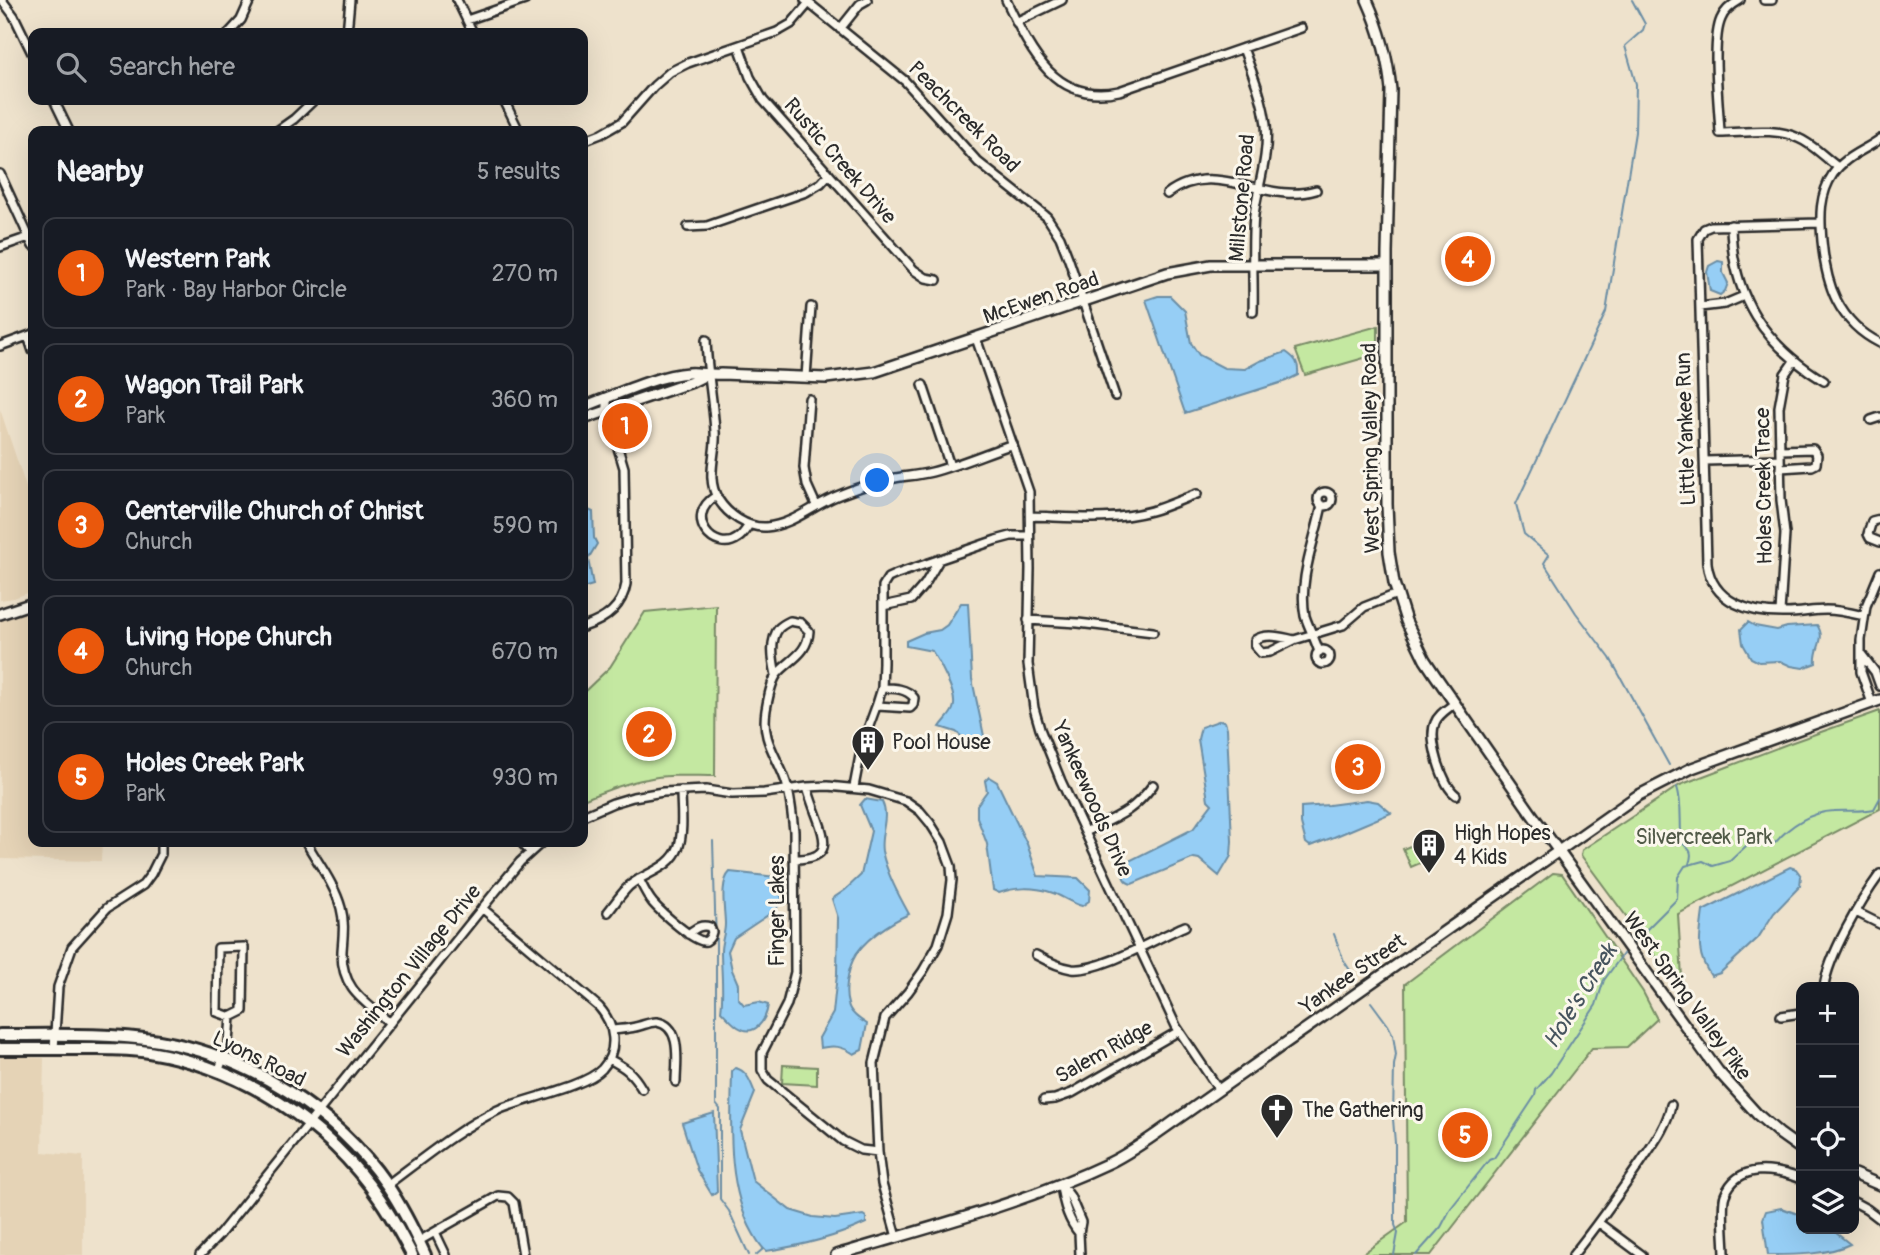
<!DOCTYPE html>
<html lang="en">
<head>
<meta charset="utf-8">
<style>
  :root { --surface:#171b24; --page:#20242c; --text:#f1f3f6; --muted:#9ea1a6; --line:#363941; --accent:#ea580c }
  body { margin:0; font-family:Pangolin,sans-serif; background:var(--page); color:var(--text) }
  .controls { position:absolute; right:21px; bottom:21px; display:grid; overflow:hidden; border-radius:14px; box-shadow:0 7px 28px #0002 }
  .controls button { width:63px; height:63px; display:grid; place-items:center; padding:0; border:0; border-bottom:2px solid var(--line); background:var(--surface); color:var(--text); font:35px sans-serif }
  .you { position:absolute; left:878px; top:481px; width:24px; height:24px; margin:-18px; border:5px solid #fff; border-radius:50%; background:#1a73e8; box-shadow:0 0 0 10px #1a73e833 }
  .badge { display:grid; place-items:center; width:46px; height:46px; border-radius:50%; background:var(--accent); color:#fff; font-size:23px; font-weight:700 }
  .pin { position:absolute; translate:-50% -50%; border:4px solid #fff; box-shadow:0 2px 7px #0006 }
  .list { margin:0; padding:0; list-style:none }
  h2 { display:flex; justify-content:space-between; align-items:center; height:91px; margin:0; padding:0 28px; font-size:30px }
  h2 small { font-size:23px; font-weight:400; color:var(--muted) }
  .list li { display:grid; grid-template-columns:46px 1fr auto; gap:21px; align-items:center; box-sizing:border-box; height:112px; margin:0 14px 14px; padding:0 14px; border:2px solid var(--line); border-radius:14px }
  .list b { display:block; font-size:26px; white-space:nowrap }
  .list p { margin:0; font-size:23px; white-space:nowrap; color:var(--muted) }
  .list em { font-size:23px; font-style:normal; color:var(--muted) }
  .icon { flex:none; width:38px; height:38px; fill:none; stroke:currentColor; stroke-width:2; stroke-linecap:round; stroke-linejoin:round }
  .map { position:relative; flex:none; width:1880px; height:1255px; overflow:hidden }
  .search { position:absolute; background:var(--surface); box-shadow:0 7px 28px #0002; left:28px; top:28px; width:560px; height:77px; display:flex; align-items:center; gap:18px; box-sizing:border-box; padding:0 24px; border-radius:14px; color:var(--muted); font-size:26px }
  .panel { position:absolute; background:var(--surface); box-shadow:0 7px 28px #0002; left:28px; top:126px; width:560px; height:721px; border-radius:14px }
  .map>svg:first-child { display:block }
</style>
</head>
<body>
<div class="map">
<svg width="1880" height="1255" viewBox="0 0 1880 1255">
  <rect width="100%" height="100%" fill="#eee2cc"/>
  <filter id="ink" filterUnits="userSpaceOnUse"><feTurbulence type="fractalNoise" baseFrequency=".0143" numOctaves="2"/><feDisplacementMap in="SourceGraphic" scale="14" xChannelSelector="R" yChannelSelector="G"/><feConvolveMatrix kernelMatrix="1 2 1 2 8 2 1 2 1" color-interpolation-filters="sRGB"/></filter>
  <g filter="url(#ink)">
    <path fill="#e5d3b6" d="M0,409L33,508V591L14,598L0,600Z
      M33,603V842H102L101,861L0,859V614Z
      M0,1056L44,1058L42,1152L83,1156V1255H0Z"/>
    <path fill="#c4e8a1" stroke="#788a66" stroke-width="2" d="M1378,326V354L1305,375L1295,349Z
      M716,605L715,776C692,776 669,774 647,779C625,783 604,791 583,800V693L610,667L645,612Z
      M1880,711V809L1678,914L1683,993L1583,858L1581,855L1582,850L1680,785L1790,743Z
      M1424,840L1432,858L1411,867L1403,849Z
      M1553,873L1562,874L1643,992L1657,1019L1627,1047L1592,1048L1431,1255H1361L1407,1222L1405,984Z
      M783,1065L817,1067V1085L782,1083Z"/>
    <path fill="#96cef5" stroke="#6b8da4" stroke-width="2" d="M1718,261L1723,262V273L1728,283L1725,291L1720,295L1710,291L1707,272L1709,266Z
      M1158,296H1170L1185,311L1191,343L1199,355L1224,368L1245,369L1260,361L1286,352C1296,359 1299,363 1298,375L1286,381L1185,413L1146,300Z
      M586,509L593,512L594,538L597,544L588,559L593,585L583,588V517Z
      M961,603H968L972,679L984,736L983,741L977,745L966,740L956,732L940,727C944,721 951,715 953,709C959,696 939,662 932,651L906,646V641L924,633L940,630L947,625Z
      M1748,622L1755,626L1777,630L1787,627L1817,625C1827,639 1814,648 1816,663L1803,668L1791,666L1780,661L1759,662L1751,658L1743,644L1741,629Z
      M1221,720L1225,722L1227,728L1232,841L1231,856L1219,876L1199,859L1194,858L1132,884C1123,882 1123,876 1122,867L1129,861L1193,829L1212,804L1208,800L1198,739L1201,727Z
      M989,777L997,782L1027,844L1038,876L1078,878L1090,890L1089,901L1082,906C1070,903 1061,895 1050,892C1034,887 1015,887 999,893L993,890L987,844L977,817V805L987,791L985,781Z
      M865,799L882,802C890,818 879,834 882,851C887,874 898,894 909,914C891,922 861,941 853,960C848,971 844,992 848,1004C850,1013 859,1019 867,1024L862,1050L854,1054C842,1046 834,1045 820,1048L819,1038L833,1013L837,974L838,918L832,899L845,890L861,875L871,831L860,805Z
      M1367,800L1378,802L1391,813L1334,837L1310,846L1306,843L1301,824V807L1329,805Z
      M1790,867L1796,869L1801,876L1800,886L1774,913L1758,938L1720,973L1711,976C1695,953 1700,937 1703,911Z
      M730,872L776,877L780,885L782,901L774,911L734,938L728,951L732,970L738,984V998L744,1005L759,1002L768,1005C766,1020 755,1038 738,1027C732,1023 726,1016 721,1011C724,991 721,972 721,951C721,942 725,934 725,924C725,910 719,883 730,872Z
      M735,1068C747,1070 751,1083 755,1093L740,1130L753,1181L790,1210L813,1217L835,1219L863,1215L866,1217V1223C834,1238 800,1246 766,1251C760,1246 757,1240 753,1233C726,1185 731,1124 732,1071Z
      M714,1113L717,1191L712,1195L697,1170L682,1123Z
      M1781,1208L1801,1215V1229H1831L1850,1244C1828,1255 1794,1255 1768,1255L1763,1219L1766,1211Z"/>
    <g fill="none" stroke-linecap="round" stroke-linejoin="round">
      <path stroke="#6b8da4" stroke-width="2" d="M1632,0L1645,24L1643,30L1625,46L1636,84L1635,132L1606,312L1516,504L1524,534L1549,555L1544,563L1576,613L1610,658L1669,765
        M1677,787C1683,805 1679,824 1682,843C1691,850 1693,853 1689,864
        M713,841L716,944V1104L720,1109V1199L729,1211L749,1255
        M1334,934L1344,961L1355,978
        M1632,944L1677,899L1678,877L1685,866L1703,861L1713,866L1730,861L1746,846L1760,841L1775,843C1790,825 1811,812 1834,811C1848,810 1861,812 1874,809L1880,798
        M1371,1002L1388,1025L1393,1035L1396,1055L1394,1065L1393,1119L1395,1143V1225L1398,1233L1394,1255
        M756,1255L763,1249
        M1416,1255L1441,1227L1451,1208L1489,1160L1494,1158L1535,1096L1536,1090L1551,1073L1596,1005L1604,980L1626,950"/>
      <defs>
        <path id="minor" d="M2,0L14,16L33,55
          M457,0L473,33
          M805,0L905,81L978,162L1047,217L1060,237L1069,260L1115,396
          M1006,0C1029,48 1053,105 1119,91L1301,28
          M1740,0C1733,4 1724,11 1721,19C1711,41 1719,106 1720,133C1744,133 1775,127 1798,138C1813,144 1825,158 1838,167
          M1764,0H1772
          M467,20L525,0
          M1016,22L1062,0
          M840,29L860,4L867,0
          M229,33L241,20L250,0
          M347,33L350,0
          M739,46L750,77L763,100L914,270L926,278L937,280
          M1243,48C1252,73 1263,98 1266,125C1269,156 1258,185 1254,215C1251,247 1254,280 1253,312
          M54,100L69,131
          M504,100L519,131
          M277,131L294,119L314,100
          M1880,139C1864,151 1845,156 1833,174C1819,195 1820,217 1822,241C1826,285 1838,322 1880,343
          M583,141L601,134L622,122L654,86L670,72L688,63L777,32L791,24L808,4
          M0,174L33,246
          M1167,194C1216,157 1265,206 1316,190
          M1820,223L1711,226L1704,229L1698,239L1707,563C1712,603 1751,614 1787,613C1800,613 1813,610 1826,610C1839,610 1851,613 1864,616
          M1731,225C1732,297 1764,344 1824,381
          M688,227L707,226L806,192L821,183L829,174
          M0,247L29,237
          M1700,307L1725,304L1744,296
          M28,336L33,351
          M976,338L1029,492L1030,569L1028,664L1034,708L1040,729L1061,781L1176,1026L1219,1090
          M706,340C707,371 713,400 715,431C717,453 705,477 718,499C728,515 747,528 766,527C793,525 815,504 839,495C857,488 876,481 895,478C907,476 920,475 932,472C959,465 986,453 1013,444
          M0,346L33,334
          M806,377L811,307
          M923,385L950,466
          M809,399L804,468L807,485L816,505
          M1871,420L1880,417
          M1780,450L1813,449L1817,455L1816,464L1812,466L1780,468
          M1705,461L1780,459
          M1318 499a7 7 0 1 1 14 0a7 7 0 1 1-14 0Z
          M716,496C682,517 715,555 738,538C743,535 746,529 749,525
          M1030,516C1070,517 1112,522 1151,511C1166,507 1182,499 1197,494
          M1880,519L1872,521L1868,534L1870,538L1880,542
          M883,606L911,600L925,584L939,560
          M1780,613L1785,534L1781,500L1779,407L1785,374L1794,361
          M1028,620L1078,623L1153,632
          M583,627C605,620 622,608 626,584L624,468L607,411V398
          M1294,640C1282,637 1266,633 1255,640V646L1261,653L1270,652L1294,640L1343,625L1364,607L1397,594
          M1316 657a7 7 0 1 1 14 0a7 7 0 1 1-14 0Z
          M1319,652C1316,641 1308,626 1305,616C1298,579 1315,541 1322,505
          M1862,655L1875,672L1880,686
          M776,675C773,661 769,640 779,628C782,625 786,623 790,621L801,623L809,631C808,653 791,659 778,673C771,681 768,699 766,710C761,741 777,755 786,782C791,797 792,815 794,831L795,972L787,1004L762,1053V1070L768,1080L843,1141L861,1150L878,1152
          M1455,703C1448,709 1438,714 1435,723C1428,739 1442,785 1456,795
          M1872,703L1861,672V640L1866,606L1880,572
          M877,706L910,708L913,705L914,698C907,688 893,688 882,688
          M854,787L862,745L877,704L882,688L883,663V586L888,578L897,574L996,540L1011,536H1029
          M583,816L613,803L633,797L663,792L706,790L732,794L764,793L807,787L828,786L869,790L906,801L920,811L930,823L942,842L951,866L952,880L948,913L938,945L923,971L908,992L885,1018L874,1063L878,1152L882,1184L897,1237
          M1085,832C1116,817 1131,814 1153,785
          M306,842C318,863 335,885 341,908C345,923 343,936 342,951C341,989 364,1001 390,1023
          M521,842L530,852
          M795,859C828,859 828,845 818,819C814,808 810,798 807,787
          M639,879C643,887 647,896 653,903C660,911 697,945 706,941C710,939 711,936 712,932L710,927C701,924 696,928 688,934
          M608,912C615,903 621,894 629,886C646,872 671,869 679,846C684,829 681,808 681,791
          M1856,912L1880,924
          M1036,955C1047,961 1059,967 1072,969C1101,972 1156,938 1185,926
          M1824,987C1828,956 1861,900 1880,874
          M1781,1016L1801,1013
          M612,1030C620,1029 628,1029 635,1027C642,1026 651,1021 657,1022C683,1026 676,1064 676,1082
          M54,1049L58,987L72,947L107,908L143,885L151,874L161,854V843
          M609,1059C626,1068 632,1072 642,1089
          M218,1072L229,1043L231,1017L243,1011L244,947L218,948L217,1012L231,1017
          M1044,1100L1055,1099L1072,1093L1179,1031
          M1061,1184L1070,1196L1081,1222L1079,1233L1080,1255
          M387,1185C422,1159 458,1129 498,1110C523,1099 585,1087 602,1069C619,1050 615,1025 599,1007L482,908
          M1061,1185C1063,1202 1068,1220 1079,1233
          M1854,1202L1867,1209L1880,1219
          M1599,1223L1642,1255
          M435,1232L446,1255
          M419,1241L498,1196L508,1197L514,1203L523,1255
          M200,1255L220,1234L496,891L520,862L542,842
          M1573,1255C1597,1225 1619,1194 1641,1162C1653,1144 1667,1126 1671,1105
          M1725,1255C1725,1242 1721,1204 1725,1195C1738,1162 1775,1169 1801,1179"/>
        <path id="tertiary" d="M1367,0C1380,29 1388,58 1391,90L1387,253V504L1389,552L1394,583L1406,621L1425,660L1435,675L1531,813L1718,1071L1757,1114L1780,1134L1801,1149
          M583,407C613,396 657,375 688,373C698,372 709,375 721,374L826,378L874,372L1167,273L1211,265H1387
          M583,419L692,382L706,375
          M0,614L33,603
          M1854,1174L1880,1185
          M836,1255C928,1228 1022,1204 1109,1163C1136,1150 1161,1130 1186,1113L1637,796L1692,768L1880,700"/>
        <path id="secondary" d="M0,1035C53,1035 107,1033 159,1041C248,1056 336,1111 387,1185C402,1207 414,1231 425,1255
          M0,1049C27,1049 53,1049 80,1049C103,1049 126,1048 149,1052C241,1067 327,1122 380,1200C392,1217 402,1236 412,1255"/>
      </defs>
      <use href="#minor" stroke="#2b2b2b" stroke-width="12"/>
      <use href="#tertiary" stroke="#2b2b2b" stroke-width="14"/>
      <use href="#secondary" stroke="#2b2b2b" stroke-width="16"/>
      <use href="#minor" stroke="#fbf7ec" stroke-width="7"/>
      <use href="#tertiary" stroke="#fbf7ec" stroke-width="9"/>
      <use href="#secondary" stroke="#fbf7ec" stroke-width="10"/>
    </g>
  </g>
  <defs>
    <symbol id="building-pin" viewBox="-11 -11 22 30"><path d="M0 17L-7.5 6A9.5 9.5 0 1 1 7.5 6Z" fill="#2b2b2b" stroke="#fbf7ec"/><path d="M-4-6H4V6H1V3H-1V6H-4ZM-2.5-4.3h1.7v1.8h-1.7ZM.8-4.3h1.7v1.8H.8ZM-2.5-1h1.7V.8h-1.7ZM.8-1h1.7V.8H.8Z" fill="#fff"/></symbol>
    <symbol id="church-pin" viewBox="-11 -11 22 30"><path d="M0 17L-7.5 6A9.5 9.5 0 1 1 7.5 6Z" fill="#2b2b2b" stroke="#fbf7ec"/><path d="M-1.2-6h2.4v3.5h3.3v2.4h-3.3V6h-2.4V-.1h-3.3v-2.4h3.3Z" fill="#fff"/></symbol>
  </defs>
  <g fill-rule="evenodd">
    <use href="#building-pin" x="849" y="723" width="38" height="52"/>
    <use href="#building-pin" x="1410" y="826" width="38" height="52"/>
    <use href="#church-pin" x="1258" y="1091" width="38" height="52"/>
  </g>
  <g text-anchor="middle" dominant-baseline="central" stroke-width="6" stroke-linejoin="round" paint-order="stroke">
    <g font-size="21" fill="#2b2b2b" stroke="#fbf7ec">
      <text transform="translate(964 117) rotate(45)">Peachcreek Road</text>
      <text transform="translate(840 161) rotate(49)">Rustic Creek Drive</text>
      <text transform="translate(1242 198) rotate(-85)">Millstone Road</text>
      <text transform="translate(1041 298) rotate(-19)">McEwen Road</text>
      <text transform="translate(1686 429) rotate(-92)">Little Yankee Run</text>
      <text transform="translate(1371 448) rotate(-91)">West Spring Valley Road</text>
      <text transform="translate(1764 486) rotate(-91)">Holes Creek Trace</text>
      <text transform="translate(1092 799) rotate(66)">Yankeewoods Drive</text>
      <text transform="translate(777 911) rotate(-90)">Finger Lakes</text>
      <text transform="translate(409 971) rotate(-51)">Washington Village Drive</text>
      <text transform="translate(1353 974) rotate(-35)">Yankee Street</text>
      <text transform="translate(1687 996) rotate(54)">West Spring Valley Pike</text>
      <text transform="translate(1104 1052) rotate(-29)">Salem Ridge</text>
      <text transform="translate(259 1059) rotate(26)">Lyons Road</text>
    </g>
    <g font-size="21" fill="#2b2b2b" stroke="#fbf7ec" text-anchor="start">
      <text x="892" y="742">Pool House</text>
      <text x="1454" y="833">High Hopes<tspan x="1454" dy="24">4 Kids</tspan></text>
      <text x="1302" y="1110">The Gathering</text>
    </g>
    <g font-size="21" fill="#515a48" stroke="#fbf7ec">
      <text x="1704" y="837">Silvercreek Park</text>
    </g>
    <g font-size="23" font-style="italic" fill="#46545e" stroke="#fbf7ec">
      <text transform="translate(1580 996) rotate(-58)">Hole's Creek</text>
    </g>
  </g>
</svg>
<div class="controls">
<button>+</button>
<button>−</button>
<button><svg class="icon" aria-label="locate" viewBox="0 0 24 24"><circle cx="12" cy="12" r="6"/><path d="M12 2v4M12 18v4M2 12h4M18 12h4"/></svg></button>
<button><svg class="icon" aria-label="layers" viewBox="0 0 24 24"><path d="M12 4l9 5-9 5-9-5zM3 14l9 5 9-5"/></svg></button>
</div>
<div class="you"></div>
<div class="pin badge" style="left:625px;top:426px">1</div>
<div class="pin badge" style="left:649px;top:734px">2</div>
<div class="pin badge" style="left:1358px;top:767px">3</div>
<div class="pin badge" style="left:1468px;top:259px">4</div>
<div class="pin badge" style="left:1465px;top:1135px">5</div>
<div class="search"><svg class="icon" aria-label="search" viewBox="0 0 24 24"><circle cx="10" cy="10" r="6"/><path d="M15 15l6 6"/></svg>Search here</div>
<section class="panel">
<h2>Nearby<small>5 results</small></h2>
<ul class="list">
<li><span class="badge">1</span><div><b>Western Park</b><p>Park · Bay Harbor Circle</p></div><em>270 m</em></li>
<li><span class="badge">2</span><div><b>Wagon Trail Park</b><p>Park</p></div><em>360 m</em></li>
<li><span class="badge">3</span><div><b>Centerville Church of Christ</b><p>Church</p></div><em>590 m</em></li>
<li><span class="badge">4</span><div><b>Living Hope Church</b><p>Church</p></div><em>670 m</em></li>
<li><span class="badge">5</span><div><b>Holes Creek Park</b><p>Park</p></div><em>930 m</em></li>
</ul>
</section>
</div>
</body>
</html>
